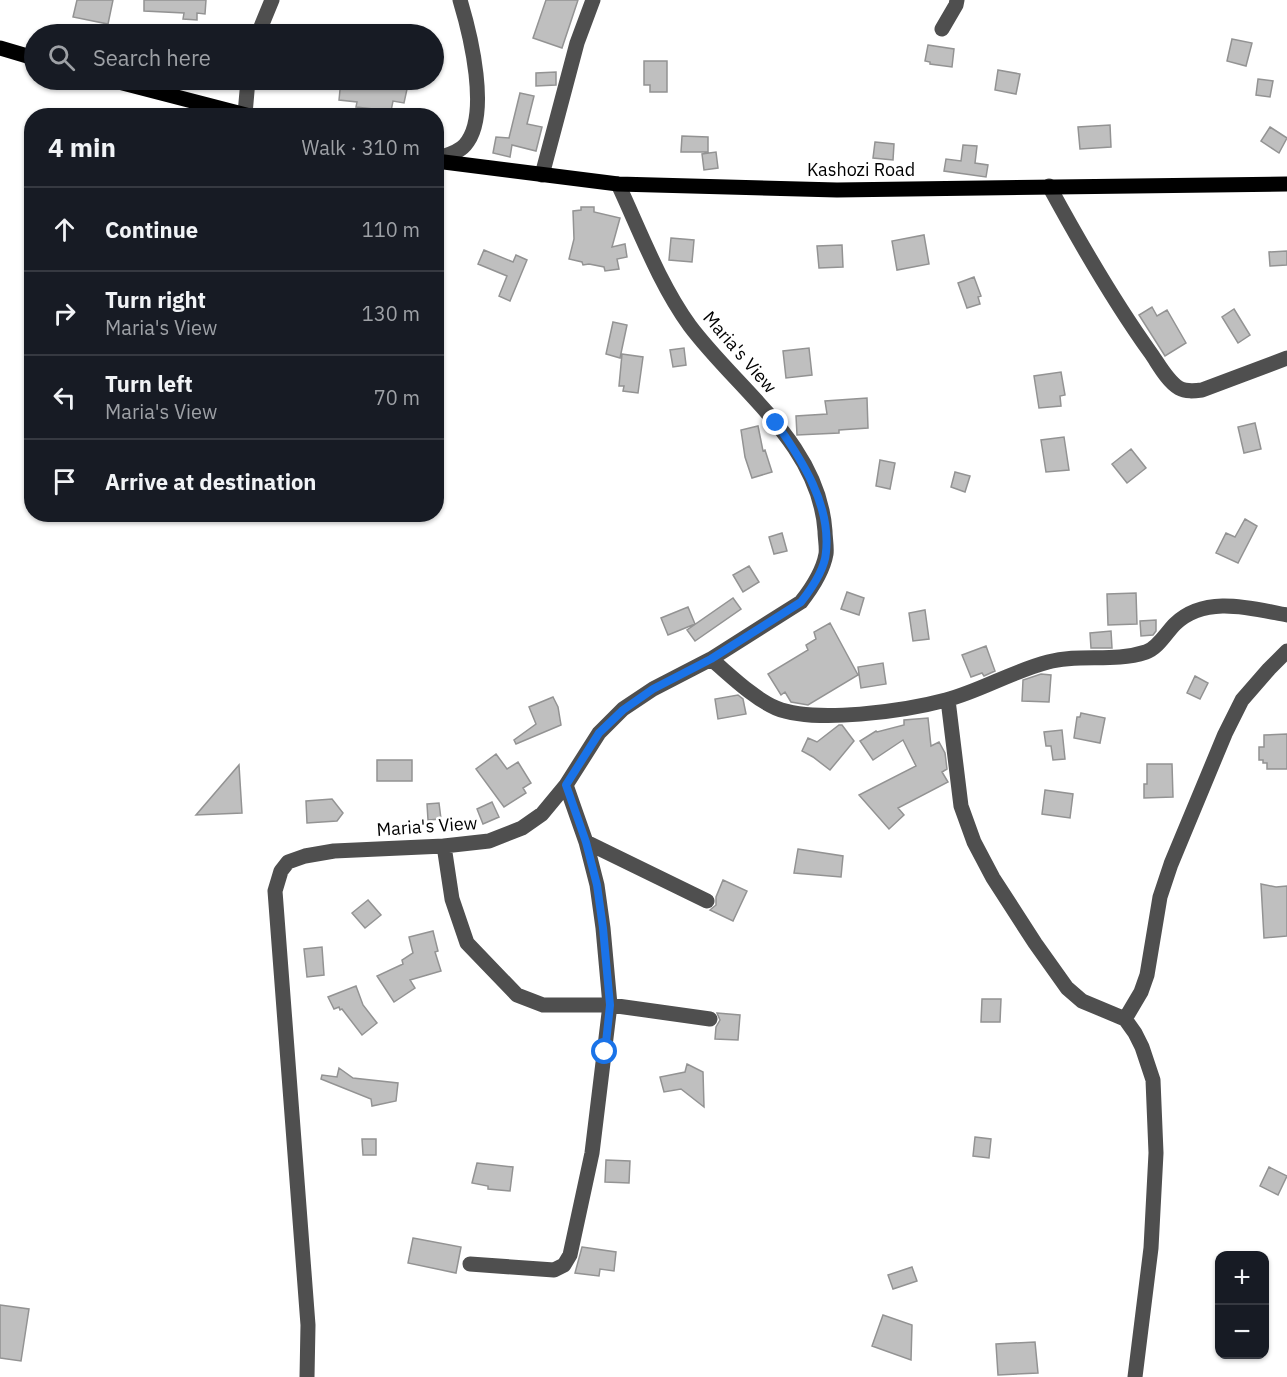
<!DOCTYPE html>
<html lang="en">
<head>
<meta charset="utf-8">
<style>
  :root { --surface:#171b24; --page:#242831; --text:#f1f3f6; --muted:#9ea1a6; --line:#363941 }
  body { margin:0; font-family:"IBM Plex Sans",sans-serif; background:var(--page); color:var(--text) }
  .controls { position:absolute; right:18px; bottom:18px; display:grid; overflow:hidden; border-radius:12px; box-shadow:0 2px 4px #0004 }
  .controls button { width:54px; height:54px; display:grid; place-items:center; padding:0; border:0; border-bottom:2px solid var(--line); background:var(--surface); color:var(--text); font:30px sans-serif }
  .stop { position:absolute; width:18px; height:18px; margin:-14px; border:4px solid #1a73e8; border-radius:50%; background:#fff }
  .stop.end { background:#1a73e8; border-color:#fff; box-shadow:0 2px 6px #0008 }
  .list { margin:0; padding:0; list-style:none }
  h2 { display:flex; justify-content:space-between; align-items:center; height:78px; margin:0; padding:0 24px; font-size:26px }
  h2 small { font-size:20px; font-weight:400; color:var(--muted) }
  .list li { display:grid; grid-template-columns:39px 1fr auto; gap:18px; align-items:center; box-sizing:border-box; height:84px; padding:0 24px; border-top:2px solid var(--line) }
  .list b { display:block; font-size:22px; white-space:nowrap }
  .list p { margin:0; font-size:20px; white-space:nowrap; color:var(--muted) }
  .list em { font-size:20px; font-style:normal; color:var(--muted) }
  .icon { flex:none; width:33px; height:33px; fill:none; stroke:currentColor; stroke-width:2; stroke-linecap:round; stroke-linejoin:round }
  .map { position:relative; flex:none; width:1287px; height:1377px; overflow:hidden }
  .search { position:absolute; background:var(--surface); box-shadow:0 2px 4px #0004; left:24px; top:24px; width:420px; height:66px; display:flex; align-items:center; gap:15px; box-sizing:border-box; padding:0 21px; border-radius:33px; color:var(--muted); font-size:22px }
  .panel { position:absolute; background:var(--surface); box-shadow:0 2px 4px #0004; left:24px; top:108px; width:420px; height:414px; border-radius:24px }
  .map>svg:first-child { display:block }
</style>
</head>
<body>
<div class="map">
<svg width="1287" height="1377" viewBox="0 0 1287 1377">
  <rect width="100%" height="100%" fill="#fff"/>
  <path fill="#bfbfbf" stroke="#939393" stroke-width="1.5" d="M77,0H113L108,24L73,17Z
    M144,0H206L205,14L197,13V20L183,19L184,13L144,11Z
    M546,0H578L562,48L533,38Z
    M1232,39L1252,43L1246,66L1227,61Z
    M928,45L954,49L952,67L930,64V62L925,61Z
    M644,61H667V92H650V85H644Z
    M998,70L1020,74L1016,94L995,90Z
    M556,72V85L536,86V73Z
    M1258,79L1273,81L1270,97L1256,95Z
    M341,80H409L404,103L393,101L391,111L356,107L357,102L339,100Z
    M520,93L534,96L527,124L542,127L536,151L512,145L510,157L493,153L496,137L509,138Z
    M1110,125L1111,147L1080,149L1078,127Z
    M1270,127L1287,138L1279,153L1261,141Z
    M682,136L708,137V152H681Z
    M875,142L894,144L893,160L873,158Z
    M963,145L977,146L975,163L988,165L986,177L944,171L946,159L961,161Z
    M716,152L718,168L704,170L702,154Z
    M581,207H594V212L620,218L612,247L625,244L627,257L617,259L619,269L605,271L604,267L589,264L583,265L582,262L569,259L574,239L573,211L581,210Z
    M924,235L929,264L897,270L892,241Z
    M671,238L694,240L692,262L669,260Z
    M842,245L843,267L819,268L817,246Z
    M484,250L513,262L516,255L527,260L510,301L499,296L507,276L478,264Z
    M1287,251V265L1270,266L1269,252Z
    M974,277L981,296L978,297L980,304L967,308L958,283Z
    M1152,307L1157,316L1167,310L1186,343L1165,356L1139,315Z
    M1234,309L1250,335L1238,343L1222,317Z
    M613,322L627,325L620,358L606,354Z
    M684,348L686,365L673,367L670,350Z
    M809,348L812,375L786,378L783,351Z
    M622,354L643,357L638,393L623,391L624,386H619Z
    M1061,372L1065,395L1060,396L1061,406L1039,408L1034,376Z
    M867,398L868,428L839,430V433L797,435L796,416L827,414L825,401Z
    M1255,423L1261,449L1244,453L1238,427Z
    M758,426L763,451L765,450L772,472L752,478L745,457L741,430Z
    M1064,437L1069,470L1046,472L1041,440Z
    M1131,449L1146,468L1127,483L1112,464Z
    M880,460L895,463L890,489L876,486Z
    M955,472L970,476L965,492L951,487Z
    M1245,519L1257,526L1238,563L1216,553L1226,533L1235,537Z
    M782,533L787,551L774,554L769,537Z
    M749,566L759,582L743,592L733,575Z
    M847,592L864,598L859,615L841,609Z
    M1136,593L1137,624L1108,625L1107,594Z
    M733,598L741,609L695,641L687,630Z
    M688,607L695,624L668,635L661,618Z
    M925,610L929,639L913,641L909,613Z
    M1156,620V631L1153,635L1141,636L1140,621Z
    M830,623L858,675L808,705L791,702L785,692L781,695L768,674L808,650L806,645L816,639L814,632Z
    M1111,631L1112,648H1091L1090,633Z
    M986,646L995,671L984,676L982,673L971,677L962,655Z
    M883,663L886,684L861,688L858,667Z
    M1041,674L1051,675L1049,702L1022,701L1023,680Z
    M1195,676L1208,683L1200,699L1187,693Z
    M738,695L743,699L746,714L718,719L715,699Z
    M553,697L558,707L561,725L516,744L514,740L536,724L529,707Z
    M1081,713L1105,718L1100,743L1074,738L1077,717H1080Z
    M928,718L931,746L939,742L945,753L947,769L942,772L948,782L898,808L904,815L889,829L859,795L916,766L903,740L873,760L860,741L876,731L877,732L904,725V720Z
    M839,725H842L854,741L830,770L813,757L802,751L808,738L817,742Z
    M1062,730L1065,759L1053,760L1051,746H1046L1044,732Z
    M1287,734V769H1267V763H1263V760H1259V747H1264V735Z
    M496,754L507,769L518,762L531,783L523,788L526,793L504,807L476,769Z
    M377,760H412V781H377Z
    M1147,764H1172L1173,797L1144,798V784H1147Z
    M239,765L242,813L196,815Z
    M1045,790L1073,794L1070,818L1042,814Z
    M332,799L343,813L337,821L307,823L306,801Z
    M492,802L499,817L483,824L477,809Z
    M439,803L441,819L428,820L427,804Z
    M798,849L843,856L841,877L794,873Z
    M723,880L747,891L733,921L710,910L716,905V897Z
    M1261,884L1276,887L1287,886V936L1264,938Z
    M368,900L381,915L365,928L352,913Z
    M433,931L438,951L435,952L441,971L410,980L415,988L394,1002L377,976L403,964L402,960L413,953L409,937Z
    M322,947L324,975L307,977L304,949Z
    M356,986L363,1005L377,1023L362,1035L342,1009L340,1010L339,1007L334,1009L328,997Z
    M982,999H1001L1000,1022H981Z
    M717,1013L740,1015L738,1040L715,1039L716,1027L720,1020Z
    M687,1064L703,1072L704,1107L681,1089L664,1092L660,1077L685,1072Z
    M339,1068L353,1078L398,1083L396,1101L372,1106L371,1099L321,1079L322,1075L337,1077Z
    M975,1137L991,1139L989,1158L973,1156Z
    M362,1139H376V1155H363Z
    M606,1160L630,1161L629,1183L605,1182Z
    M477,1163L513,1167L510,1191L488,1189V1186L472,1183Z
    M1269,1167L1287,1176L1278,1195L1260,1186Z
    M413,1238L461,1247L456,1273L408,1263Z
    M582,1247L616,1252L614,1271L600,1269L599,1276L575,1273Z
    M912,1267L917,1281L893,1289L888,1275Z
    M0,1305L29,1309L21,1361L0,1358Z
    M883,1315L912,1325L911,1360L872,1346Z
    M1035,1342L1038,1373L998,1375L996,1344Z"/>
  <g fill="none" stroke-linecap="round" stroke-linejoin="round">
    <path stroke="#4f4f4f" stroke-width="15" d="M942,29L956,5L957,0
      M258,34L272,0
      M245,114L248,80
      M436,159C447,155 458,153 465,145C491,116 470,33 460,0
      M542,175L577,43L593,0
      M1049,186C1080,243 1112,299 1150,352C1158,363 1167,381 1179,388C1186,392 1194,391 1202,390L1287,358
      M711,659C729,674 753,698 776,708C815,724 905,711 946,700C980,691 1013,671 1048,662C1082,653 1112,663 1146,652C1158,648 1166,633 1175,624C1205,595 1250,608 1287,615
      M948,700L961,806L974,842L993,878L1035,943L1067,988L1082,1001L1125,1019L1135,1033L1142,1047L1153,1080L1156,1153L1151,1248L1135,1377
      M586,842L707,901
      M444,846L452,899L467,943L517,995L543,1005H610L710,1019
      M1125,1019L1141,992L1147,975L1160,897L1171,864L1225,734L1242,700L1269,669L1287,651
      M470,1264L554,1270L564,1265L570,1255L592,1153L610,1005L603,928L597,885L586,842L566,785
      M307,1377L308,1325L275,891L281,871L288,862L305,856L334,851L444,846L489,841L522,828L542,814L566,785L599,733L623,709L653,689L711,659L801,602C812,588 823,571 826,554C827,547 825,538 825,531C819,444 738,390 690,326C659,283 640,231 618,184"/>
    <path stroke="#000" stroke-width="15" d="M0,48L34,58
      M111,80L250,116
      M436,161L618,184L837,190L1287,184"/>
  </g>
  <g fill="none" stroke-linecap="round" stroke-linejoin="round">
    <path stroke="#1a73e8" stroke-width="8" d="M605,1052L610,1005L603,928L597,885L586,842L566,785L599,733L623,710L653,689L711,659L801,602C812,588 825,569 826,552C831,505 802,460 776,423"/>
  </g>
  <g text-anchor="middle" dominant-baseline="central" stroke-width="5" stroke-linejoin="round" paint-order="stroke">
    <g font-size="18" fill="#000" stroke="#fff">
      <text x="861" y="169">Kashozi Road</text>
      <text transform="translate(740 352) rotate(49)">Maria's View</text>
      <text transform="translate(427 826) rotate(-4)">Maria's View</text>
    </g>
  </g>
</svg>
<div class="controls">
<button>+</button>
<button>−</button>
</div>
<div class="stop" style="left:605px;top:1052px"></div>
<div class="stop end" style="left:776px;top:423px"></div>
<div class="search"><svg class="icon" aria-label="search" viewBox="0 0 24 24"><circle cx="10" cy="10" r="6"/><path d="M15 15l6 6"/></svg>Search here</div>
<section class="panel">
<h2>4 min<small>Walk · 310 m</small></h2>
<ul class="list">
<li><svg class="icon" aria-label="ahead" viewBox="0 0 24 24"><path d="M12 20V5M6 11l6-6 6 6"/></svg><div><b>Continue</b></div><em>110 m</em></li>
<li><svg class="icon" aria-label="right" viewBox="0 0 24 24"><path d="M7 20v-9h11M14 6l5 5-5 5"/></svg><div><b>Turn right</b><p>Maria's View</p></div><em>130 m</em></li>
<li><svg class="icon" aria-label="left" viewBox="0 0 24 24"><path d="M17 20v-9H6M10 6l-5 5 5 5"/></svg><div><b>Turn left</b><p>Maria's View</p></div><em>70 m</em></li>
<li><svg class="icon" aria-label="arrive" viewBox="0 0 24 24"><path d="M6 21V4h12l-3 4 3 4H6"/></svg><div><b>Arrive at destination</b></div></li>
</ul>
</section>
</div>
</body>
</html>
